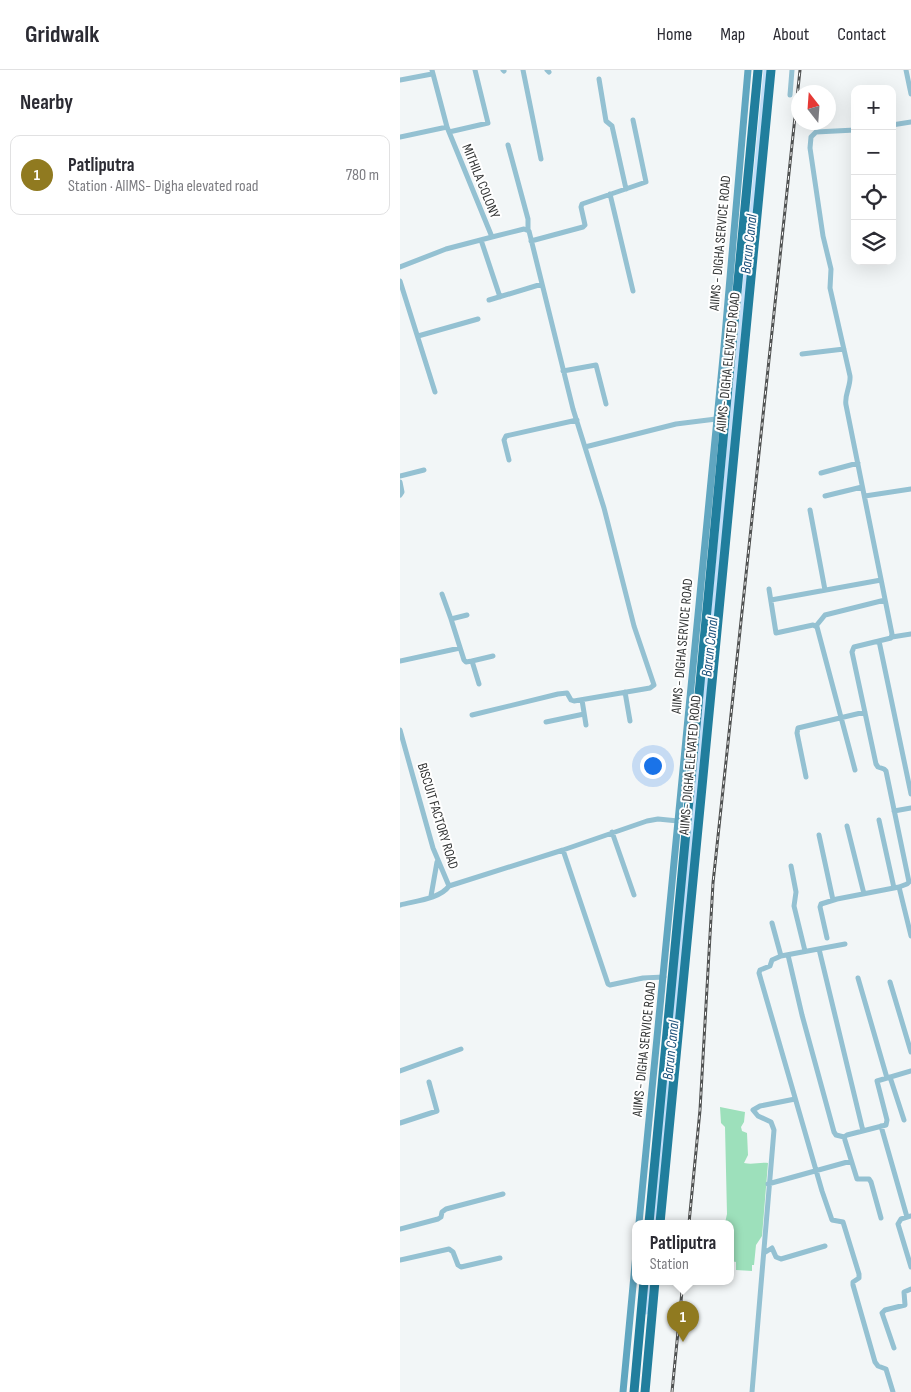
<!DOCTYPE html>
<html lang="en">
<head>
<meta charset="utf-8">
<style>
  :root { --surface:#fff; --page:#f2f2f3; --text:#2b2b33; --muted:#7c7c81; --line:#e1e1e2; --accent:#907a20 }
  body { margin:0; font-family:"Sofia Sans Condensed",sans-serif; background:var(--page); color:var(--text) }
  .controls { position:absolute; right:15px; top:15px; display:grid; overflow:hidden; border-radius:10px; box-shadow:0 5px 20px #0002 }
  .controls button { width:45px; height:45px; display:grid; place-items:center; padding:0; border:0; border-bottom:1px solid var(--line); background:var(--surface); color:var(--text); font:25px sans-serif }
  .compass { position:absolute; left:391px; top:15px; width:45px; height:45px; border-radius:50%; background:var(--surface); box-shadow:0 5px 20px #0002; rotate:343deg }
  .you { position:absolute; left:252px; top:695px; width:18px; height:18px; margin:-12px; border:4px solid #fff; border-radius:50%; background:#1a73e8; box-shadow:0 0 0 8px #1a73e833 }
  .badge { display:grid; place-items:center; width:32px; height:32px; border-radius:50%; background:var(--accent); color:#fff; font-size:16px; font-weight:700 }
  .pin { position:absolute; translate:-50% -41px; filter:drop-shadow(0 1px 2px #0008) }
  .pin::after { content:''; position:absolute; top:26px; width:18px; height:15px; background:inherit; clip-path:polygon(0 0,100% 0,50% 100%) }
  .popup { position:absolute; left:232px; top:1150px; width:102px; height:65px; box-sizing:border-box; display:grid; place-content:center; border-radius:10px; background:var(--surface); filter:drop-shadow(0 1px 4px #0005); font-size:16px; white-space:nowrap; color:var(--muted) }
  .popup b { font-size:19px; color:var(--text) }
  .popup::after { content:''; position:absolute; left:50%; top:100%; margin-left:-10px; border:10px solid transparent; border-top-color:var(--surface) }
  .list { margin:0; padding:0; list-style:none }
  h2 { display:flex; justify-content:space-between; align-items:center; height:65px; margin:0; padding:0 20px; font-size:21px }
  h2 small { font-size:16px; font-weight:400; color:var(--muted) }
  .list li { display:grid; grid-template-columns:32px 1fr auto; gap:15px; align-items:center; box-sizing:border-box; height:80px; margin:0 10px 10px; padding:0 10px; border:1px solid var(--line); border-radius:10px }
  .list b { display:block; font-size:19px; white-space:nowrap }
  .list p { margin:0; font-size:16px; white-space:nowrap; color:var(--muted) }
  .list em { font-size:16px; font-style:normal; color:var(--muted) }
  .icon { flex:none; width:28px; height:28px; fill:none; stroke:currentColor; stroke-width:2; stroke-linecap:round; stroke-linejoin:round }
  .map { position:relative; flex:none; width:511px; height:1322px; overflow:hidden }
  header { display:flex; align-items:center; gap:30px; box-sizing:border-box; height:70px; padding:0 25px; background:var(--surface); border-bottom:1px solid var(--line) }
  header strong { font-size:24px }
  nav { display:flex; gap:28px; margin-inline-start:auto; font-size:18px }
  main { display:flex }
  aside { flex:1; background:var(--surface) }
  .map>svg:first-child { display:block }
</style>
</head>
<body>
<header>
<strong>Gridwalk</strong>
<nav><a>Home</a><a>Map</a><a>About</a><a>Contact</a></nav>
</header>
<main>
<aside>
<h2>Nearby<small></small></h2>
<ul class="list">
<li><span class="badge">1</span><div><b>Patliputra</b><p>Station · AIIMS- Digha elevated road</p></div><em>780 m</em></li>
</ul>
</aside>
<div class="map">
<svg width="511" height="1322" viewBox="0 0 511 1322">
  <rect width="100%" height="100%" fill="#f2f6f7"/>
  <path fill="#9de0bb" d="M320,1037L345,1042L344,1052L341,1057L342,1061L347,1063L348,1085L344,1093C353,1095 359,1092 368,1093L362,1166L356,1175L354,1195H352V1201L336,1200V1192L331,1191L330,1153H325L327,1144L325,1057L321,1053Z"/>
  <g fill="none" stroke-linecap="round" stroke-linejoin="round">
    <path stroke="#c1def8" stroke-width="5" d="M254,1153L366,0
      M246,1242L249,1211"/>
    <path stroke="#94c1d2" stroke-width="5" d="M103,0L104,1
      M123,0L141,89
      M147,0L149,2
      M506,0L511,24
      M199,9L206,51L212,56L226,119
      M0,10L32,4
      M390,25L392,0
      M492,55L511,52
      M49,62L88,53L75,0
      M0,67L47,57
      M108,75L128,149V160
      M210,124L233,221
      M81,170L100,227
      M131,171L183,157L185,155L181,137L182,134L246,112L233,50
      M0,197L46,179L92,167L47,57L32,0
      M0,211L35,322
      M89,230L142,214
      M18,266L78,249
      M402,284L444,279
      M163,301L196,295L206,334
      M185,377L276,354L316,349
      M109,390L104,370L106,366L177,350
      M421,403L458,393
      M0,406L24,400
      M0,412L2,422L0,425
      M425,426L462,417
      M465,426L511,419
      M410,440L425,520
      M369,519L376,563L413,555L417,557L455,700
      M42,524L51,549
      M371,530L481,510
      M67,545L51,549L64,590L66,592L72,591L79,614
      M416,556L425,545L485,530
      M492,567L511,564
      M479,571L511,724
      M0,591L60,578
      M72,591L93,586
      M225,622L230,651
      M182,630L186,655
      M72,645L158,624L167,623L171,630L174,631L250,618L254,615L234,556L204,438L173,339L129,161L124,159L92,167
      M146,652L184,644
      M0,660L33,778L49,816C40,829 14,831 0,835
      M406,707L397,663L398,658L465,642
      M494,741L511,738
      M479,750L494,818
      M447,756L464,824
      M212,762L234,825
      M419,765L433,830
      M163,780L208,914L210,915L243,908L264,907
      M391,796L396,822L394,836L405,881
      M49,816L163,780L247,751L258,749L278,751
      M499,817L511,866
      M31,826L37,792
      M372,853L381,886
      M427,868L420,837L421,834L437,829L499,817L507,814L509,812L486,701L484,699L478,697L476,694L452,582L454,577L491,568L492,564L446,335C444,325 451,316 450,306L430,218L431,199L423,166L410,78L411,67L416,62L455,60
      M445,874L381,886L372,890L370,896L360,900L359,903L422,1121L432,1150L443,1152L459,1204V1208L453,1212V1215L475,1292L478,1296L486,1299L493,1322
      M419,879L463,1061
      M388,885L402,945L434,1062L436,1065L444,1067
      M458,908L487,1008
      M490,912L511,982
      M0,1001L61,979
      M490,1007L504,1050
      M0,1053L37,1041L29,1012
      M481,1056L507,1147
      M368,1114L451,1091
      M511,1146L501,1149L498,1154L511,1197
      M481,1148L471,1112L469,1109H457L444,1067L447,1065L486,1055L487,1050L477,1011L511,1001
      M0,1159L38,1149L41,1147L42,1142L46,1139L103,1124
      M364,1183L372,1178L376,1187L381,1189L425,1176
      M0,1190L49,1179L53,1182L58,1195L61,1197L100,1188
      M494,1278L482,1243L485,1240L505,1235L504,1222L511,1219
      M352,1322L374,1060L371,1052L358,1046L353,1040L360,1036L395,1029"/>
    <path stroke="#60a6c0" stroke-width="7" d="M239,1153L324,277L348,0
      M223,1322L236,1184"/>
    <path stroke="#217e9d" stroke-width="9" d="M249,1153L358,0
      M260,1153L371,0
      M234,1322L244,1211
      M245,1322L255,1211"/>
    <defs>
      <path id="rail" d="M289,1153L300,1040L313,813L400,0
        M272,1322L283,1211"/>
    </defs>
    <use href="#rail" stroke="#505252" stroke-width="3"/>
    <use href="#rail" stroke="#fff" stroke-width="1" stroke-dasharray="4" stroke-linecap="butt"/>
  </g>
  <g text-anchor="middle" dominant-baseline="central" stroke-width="4" stroke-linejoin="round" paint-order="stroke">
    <g font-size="14" fill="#313333" stroke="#fff">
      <text transform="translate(81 111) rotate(68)">MITHILA COLONY</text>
      <text transform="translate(320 173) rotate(-85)">AIIMS - DIGHA SERVICE ROAD</text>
      <text transform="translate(328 292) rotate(-84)">AIIMS- DIGHA ELEVATED ROAD</text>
      <text transform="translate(282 576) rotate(-85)">AIIMS - DIGHA SERVICE ROAD</text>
      <text transform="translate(290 695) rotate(-85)">AIIMS- DIGHA ELEVATED ROAD</text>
      <text transform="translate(38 746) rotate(73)">BISCUIT FACTORY ROAD</text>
      <text transform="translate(244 979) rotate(-84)">AIIMS - DIGHA SERVICE ROAD</text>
    </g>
    <g font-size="15" font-style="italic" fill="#1c517b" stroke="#fff">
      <text transform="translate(349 174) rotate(-84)">Barun Canal</text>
      <text transform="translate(310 577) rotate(-84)">Barun Canal</text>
      <text transform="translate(271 980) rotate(-84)">Barun Canal</text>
    </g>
  </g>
</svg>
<div class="controls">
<button>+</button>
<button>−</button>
<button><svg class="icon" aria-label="locate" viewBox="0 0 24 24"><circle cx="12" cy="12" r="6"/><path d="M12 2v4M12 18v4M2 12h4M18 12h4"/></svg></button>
<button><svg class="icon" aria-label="layers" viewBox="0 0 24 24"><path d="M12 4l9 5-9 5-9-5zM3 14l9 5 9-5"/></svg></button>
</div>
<svg class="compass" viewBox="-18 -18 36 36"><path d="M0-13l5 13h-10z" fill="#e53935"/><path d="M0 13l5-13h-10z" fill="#7c7c81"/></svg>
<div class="you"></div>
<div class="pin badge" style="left:283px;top:1272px">1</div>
<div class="popup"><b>Patliputra</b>Station</div>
</div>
</main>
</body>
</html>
